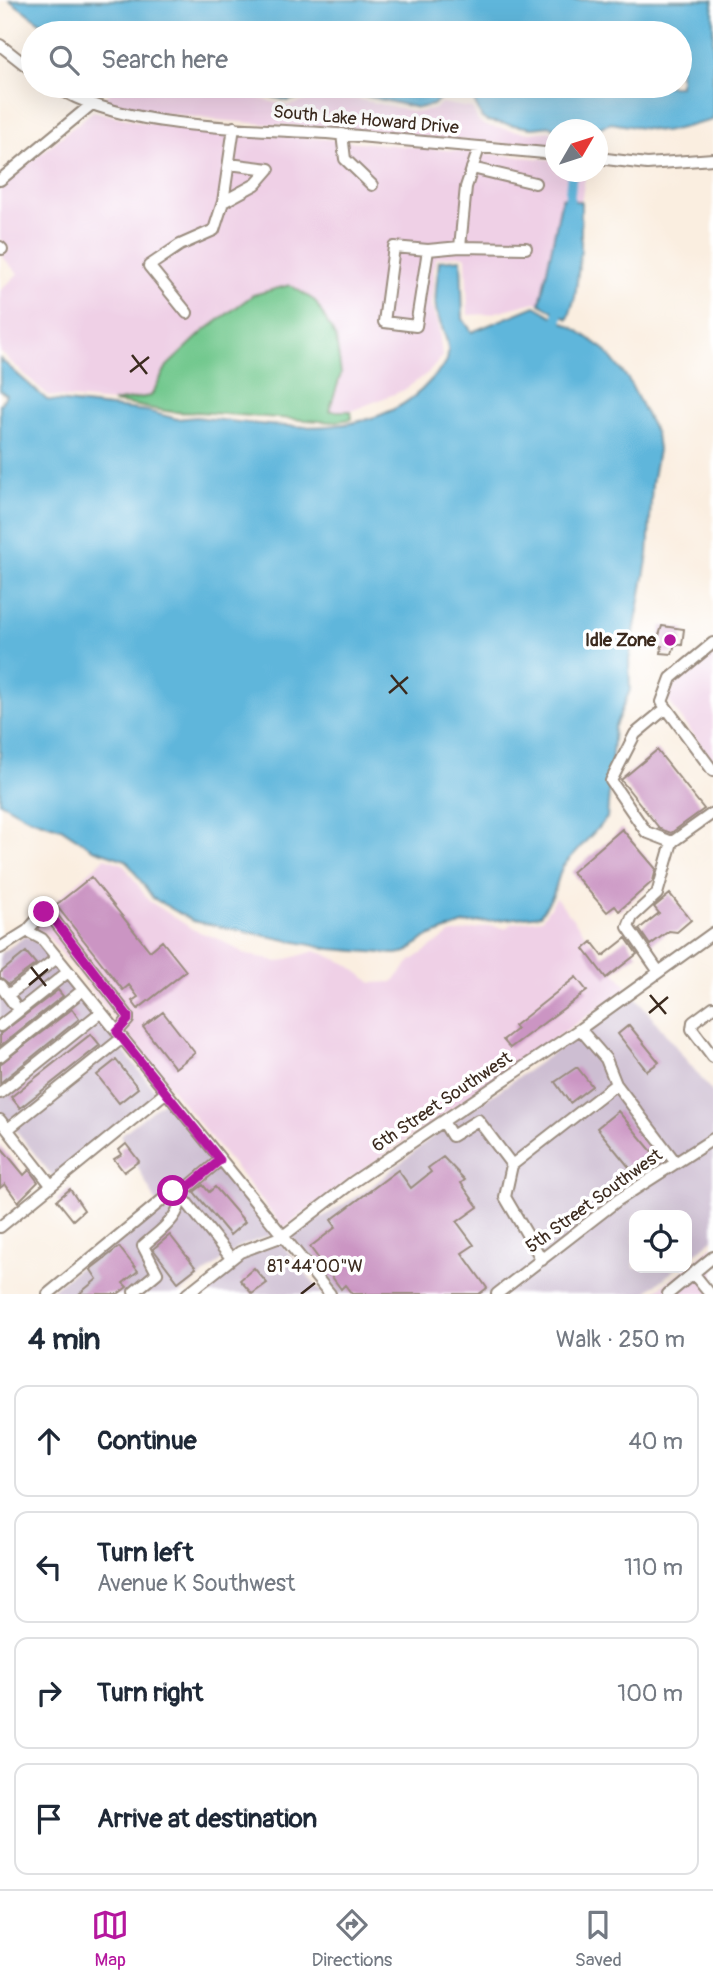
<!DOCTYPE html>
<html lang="en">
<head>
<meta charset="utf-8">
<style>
  :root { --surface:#fff; --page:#f2f2f3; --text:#1f2937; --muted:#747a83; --line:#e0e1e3; --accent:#b5179e }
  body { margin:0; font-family:Pangolin,sans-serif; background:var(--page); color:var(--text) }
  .controls { position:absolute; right:21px; bottom:21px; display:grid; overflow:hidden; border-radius:14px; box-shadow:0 7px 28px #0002 }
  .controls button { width:63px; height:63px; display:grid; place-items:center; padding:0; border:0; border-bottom:2px solid var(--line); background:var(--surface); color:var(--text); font:35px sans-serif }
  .compass { position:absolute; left:545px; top:119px; width:63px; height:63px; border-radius:50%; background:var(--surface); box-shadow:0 7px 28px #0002; rotate:51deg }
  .stop { position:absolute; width:21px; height:21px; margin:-16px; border:5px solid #b5179e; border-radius:50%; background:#fff }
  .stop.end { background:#b5179e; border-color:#fff; box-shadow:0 2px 7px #0008 }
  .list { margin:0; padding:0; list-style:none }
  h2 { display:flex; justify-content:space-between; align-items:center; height:91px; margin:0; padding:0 28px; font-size:30px }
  h2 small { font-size:23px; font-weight:400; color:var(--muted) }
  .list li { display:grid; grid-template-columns:46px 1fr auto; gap:21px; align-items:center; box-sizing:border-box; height:112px; margin:0 14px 14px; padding:0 14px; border:2px solid var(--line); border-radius:14px }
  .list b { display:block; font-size:26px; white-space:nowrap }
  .list p { margin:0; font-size:23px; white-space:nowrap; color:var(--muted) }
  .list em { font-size:23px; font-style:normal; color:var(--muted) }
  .icon { flex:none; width:38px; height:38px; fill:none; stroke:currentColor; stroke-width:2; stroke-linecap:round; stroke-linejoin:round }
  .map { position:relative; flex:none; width:713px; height:1294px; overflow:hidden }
  .search { position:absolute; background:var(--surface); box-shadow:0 7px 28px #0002; left:21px; right:21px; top:21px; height:77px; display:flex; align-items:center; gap:18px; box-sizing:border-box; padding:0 24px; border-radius:38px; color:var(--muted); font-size:26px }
  .sheet { height:595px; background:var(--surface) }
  nav { display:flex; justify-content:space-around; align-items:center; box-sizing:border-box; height:98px; border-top:2px solid var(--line); background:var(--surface); font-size:19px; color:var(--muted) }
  nav a { display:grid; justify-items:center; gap:4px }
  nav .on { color:var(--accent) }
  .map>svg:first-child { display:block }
</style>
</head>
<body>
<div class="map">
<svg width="713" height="1294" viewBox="0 0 713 1294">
  <rect width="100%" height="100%" fill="#fff"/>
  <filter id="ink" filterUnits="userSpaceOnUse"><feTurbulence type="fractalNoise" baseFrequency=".0143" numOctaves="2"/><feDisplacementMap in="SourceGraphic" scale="14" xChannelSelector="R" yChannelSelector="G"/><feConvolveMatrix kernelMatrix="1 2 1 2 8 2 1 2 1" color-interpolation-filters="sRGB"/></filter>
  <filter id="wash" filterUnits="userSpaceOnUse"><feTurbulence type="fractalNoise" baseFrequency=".00686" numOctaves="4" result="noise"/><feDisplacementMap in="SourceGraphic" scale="28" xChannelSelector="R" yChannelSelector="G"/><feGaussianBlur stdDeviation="1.57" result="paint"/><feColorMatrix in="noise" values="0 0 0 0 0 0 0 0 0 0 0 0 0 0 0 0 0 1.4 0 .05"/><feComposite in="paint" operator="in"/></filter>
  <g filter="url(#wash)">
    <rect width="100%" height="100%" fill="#faeee0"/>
    <path fill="#efd0e6" d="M119,86H211L288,106L309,100L356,99L418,112L435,109L441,103L472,108L478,121L486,126L531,133L549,131L555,134V148L218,120L127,108L100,101Z
      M93,111L140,122L555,160L556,172H586L581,202L562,198L540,304L535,302L488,314L468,315L466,257L462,255L435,258L431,306L439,329L442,357L429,372L404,390L351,411H329L341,374L167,366L151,396L112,402L49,396L0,352V291L18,274L2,256L10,249L0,239V187Z
      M713,650V762L668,700L675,682Z
      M105,858L123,864L149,901L194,930L219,939L245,954L278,962L315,951L322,953L347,964L372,983L393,982L411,961L450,934L489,926L505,928L513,923L542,919L556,898L628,988L350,1178L284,1228L47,935L28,925Z
      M713,1245V1294H651L687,1268Z"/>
    <path fill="#cdbed2" d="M26,936L37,942L157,1093L53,1177L0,1110V954Z
      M635,996L713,1093V1239L687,1260V1215H634V1268H677L644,1294H338L291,1236L367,1190L432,1137Z
      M164,1101L273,1234L239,1247L179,1294H47L157,1204L121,1135Z
      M280,1242L323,1294H196L243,1257Z"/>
    <path fill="#71c88d" stroke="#567956" stroke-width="2" d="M290,285L315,301L336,338L341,374L329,411H351L352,419L332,422L197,412C169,415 140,405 112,402L151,396L167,366L204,331L253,295Z"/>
    <path fill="#5eb6db" stroke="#4c707c" stroke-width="2" d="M9,0H713V120L665,132L611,123L595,129L557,130L551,126L532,128L487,121L482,118L470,92L456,86H680V33H93L87,25L40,22Z
      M230,86H452L433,105L418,108L357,94L308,95L288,101Z
      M562,198L581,202V249L575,297L568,319L540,304Z
      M461,259L463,319L472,332L535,306L577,330L604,349L628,379L656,434L658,450L652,483L648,555L629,660L630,690L614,728L607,818L562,867L553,895L540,915L463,924L425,938L407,952L396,954L331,949L193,921L153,898L126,860L93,849L61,828L27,817L0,802V405L6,395L0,390V359L47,400L147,411L177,419L196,417C271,425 375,446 430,381C435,375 444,368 447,360C452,341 439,326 436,309C434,294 438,276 439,261Z"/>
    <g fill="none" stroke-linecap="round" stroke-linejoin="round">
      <path stroke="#5eb6db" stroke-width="10" d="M568,214L572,172
        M558,319L559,300"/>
    </g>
    <g id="blocks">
      <path fill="#cb95c3" d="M662,626L684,629L682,645L675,644L672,654L661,653L662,646L656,645Z
        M657,750L704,809L671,833L660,829L621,780Z
        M622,829L656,869L653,881L619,911L615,906L607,912L572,872Z
        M91,877L150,951L162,941L186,971L138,1009L132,1001L138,997L129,985L123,990L56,905Z
        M670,894L691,920L677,932L669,931L650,945L639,929L659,913L654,907Z
        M626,938L637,954L606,978L584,949L592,942L603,956Z
        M26,952L36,964L9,984L0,977V973Z
        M576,977L587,991L510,1048L503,1040L517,1029L514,1026Z
        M58,990L63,996L0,1046V1034Z
        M72,1009L79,1019L0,1083V1064Z
        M163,1012L195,1053L175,1068L143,1027Z
        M629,1025L659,1062L647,1071L618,1034Z
        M91,1034L100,1045L20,1108L11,1097Z
        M116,1060L138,1088L119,1103L97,1075Z
        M577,1067L592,1086L570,1103L555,1082Z
        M618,1111L654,1154L633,1172L597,1128Z
        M126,1144L139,1161L124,1172L114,1159L122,1154L119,1150Z
        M0,1146L24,1175L29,1170L38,1182L18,1202L5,1184L0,1188Z
        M443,1157L465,1180L461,1183L478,1207L457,1222L474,1245L462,1253L487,1288L479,1294H352L345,1285L341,1289L310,1247L336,1227L331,1220L398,1170L411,1188L431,1172L428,1168Z
        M203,1185L209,1192L215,1187L245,1222L230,1235L194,1192Z
        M70,1189L84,1210L73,1220L57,1200Z
        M170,1235L196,1268L178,1282L153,1249Z
        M119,1247L138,1271L123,1283L127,1287L118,1294H79L97,1279L91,1270L92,1268Z
        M254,1268L267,1283L252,1294L240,1280Z"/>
    </g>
  </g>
  <g filter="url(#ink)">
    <use href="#blocks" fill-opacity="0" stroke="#9a8c7f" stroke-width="2"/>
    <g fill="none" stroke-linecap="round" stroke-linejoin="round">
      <defs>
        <path id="minor" d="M0,45L33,71
          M55,86C127,132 253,127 337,134C410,140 483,148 556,154
          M342,134L345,159L372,185
          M479,148L466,187L460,247L526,248
          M598,158L647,164L713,159
          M472,168L535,183
          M0,180L92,104
          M223,202L256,184L269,169L229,164
          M0,247L2,249
          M428,250L394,247L384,322L416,326L428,250L460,247
          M187,313L149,266L180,245L214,230L223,202L234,127
          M713,643L671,678L662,702L713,771
          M665,709L635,734L611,781L646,832L672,842
          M27,931L42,939L330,1294
          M27,931L44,912H48L128,1016V1020L117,1032
          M0,948L27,931
          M659,972L628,927L632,917L657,894L672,842L713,813
          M0,985L14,1004
          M12,992L57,958
          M713,1007L693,1022L692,1029L713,1057
          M0,1026L68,972
          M580,1029L606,1059L616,1084
          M0,1056L83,990
          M0,1093L101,1012
          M0,1120L51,1185
          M444,1123L452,1136L478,1120L512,1165
          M8,1129L121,1039
          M0,1227L165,1093
          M542,1260L505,1197L512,1165L616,1084L676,1163
          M693,1273L710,1294
          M134,1292L157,1273L143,1246C158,1232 183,1217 180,1194L220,1160
          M48,1294L173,1191L180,1194L231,1258
          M187,1294L240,1252L283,1236L353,1182L580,1029L713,933
          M497,1294L618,1200L713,1139
          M668,1294L713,1257"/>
      </defs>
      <use href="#minor" stroke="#9a8c7f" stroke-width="14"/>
      <use href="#minor" stroke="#fff" stroke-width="10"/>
    </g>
  </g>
  <g fill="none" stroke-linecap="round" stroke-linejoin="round" filter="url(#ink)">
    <path stroke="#b5179e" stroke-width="9" d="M44,912L49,913L128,1016V1020L117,1032L220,1160L180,1194L173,1191"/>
  </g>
  <path fill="none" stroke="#3b2a1e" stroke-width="2.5" d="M132,355L147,374M130,372L149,357M391,675L407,694M389,693L408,677M31,967L46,986M29,985L48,969M650,995L666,1014M649,1013L668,997M301,1294L315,1283"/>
  <circle fill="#b5179e" stroke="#fff" stroke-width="2.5" cx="670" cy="640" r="7"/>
  <g text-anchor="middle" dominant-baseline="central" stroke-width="7" stroke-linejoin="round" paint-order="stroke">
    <g font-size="18" fill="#3b2a1e" stroke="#fff">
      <text transform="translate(366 120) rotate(5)">South Lake Howard Drive</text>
      <text transform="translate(442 1102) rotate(-34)">6th Street Southwest</text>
      <text transform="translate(594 1201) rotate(-36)">5th Street Southwest</text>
    </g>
    <g font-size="18" font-weight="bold" fill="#3b2a1e" stroke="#fff" text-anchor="end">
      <text x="656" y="640">Idle Zone</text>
    </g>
  </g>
  <g font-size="18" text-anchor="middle" fill="#3b2a1e" stroke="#fff" stroke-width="7" stroke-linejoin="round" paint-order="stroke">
    <text x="315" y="1272">81°44'00"W</text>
  </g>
</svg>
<div class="controls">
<button><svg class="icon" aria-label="locate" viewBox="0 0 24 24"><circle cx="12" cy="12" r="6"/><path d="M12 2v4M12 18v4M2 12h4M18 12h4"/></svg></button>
</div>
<svg class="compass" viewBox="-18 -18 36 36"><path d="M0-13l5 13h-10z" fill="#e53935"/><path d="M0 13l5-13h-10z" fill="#747a83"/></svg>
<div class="stop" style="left:173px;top:1191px"></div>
<div class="stop end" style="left:44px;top:912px"></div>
<div class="search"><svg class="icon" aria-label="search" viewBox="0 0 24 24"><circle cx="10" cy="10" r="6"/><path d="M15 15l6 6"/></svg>Search here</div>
</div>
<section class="sheet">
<h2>4 min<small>Walk · 250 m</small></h2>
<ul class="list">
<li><svg class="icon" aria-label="ahead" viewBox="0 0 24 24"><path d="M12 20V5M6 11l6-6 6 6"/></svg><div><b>Continue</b></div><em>40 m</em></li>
<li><svg class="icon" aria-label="left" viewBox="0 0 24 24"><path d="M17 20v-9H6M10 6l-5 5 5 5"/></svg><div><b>Turn left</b><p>Avenue K Southwest</p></div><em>110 m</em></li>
<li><svg class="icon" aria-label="right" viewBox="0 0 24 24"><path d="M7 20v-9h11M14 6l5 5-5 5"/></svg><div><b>Turn right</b></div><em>100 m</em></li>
<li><svg class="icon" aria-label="arrive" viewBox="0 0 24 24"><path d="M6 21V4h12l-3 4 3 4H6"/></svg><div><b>Arrive at destination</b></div></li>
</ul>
</section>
<nav>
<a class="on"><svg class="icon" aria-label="map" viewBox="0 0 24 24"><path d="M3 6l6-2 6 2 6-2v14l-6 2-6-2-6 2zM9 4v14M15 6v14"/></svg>Map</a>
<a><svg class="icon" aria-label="directions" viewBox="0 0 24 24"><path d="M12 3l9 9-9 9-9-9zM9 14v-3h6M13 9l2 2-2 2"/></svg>Directions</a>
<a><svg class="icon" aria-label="saved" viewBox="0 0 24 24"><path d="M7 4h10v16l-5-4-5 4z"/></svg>Saved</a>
</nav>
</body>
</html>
